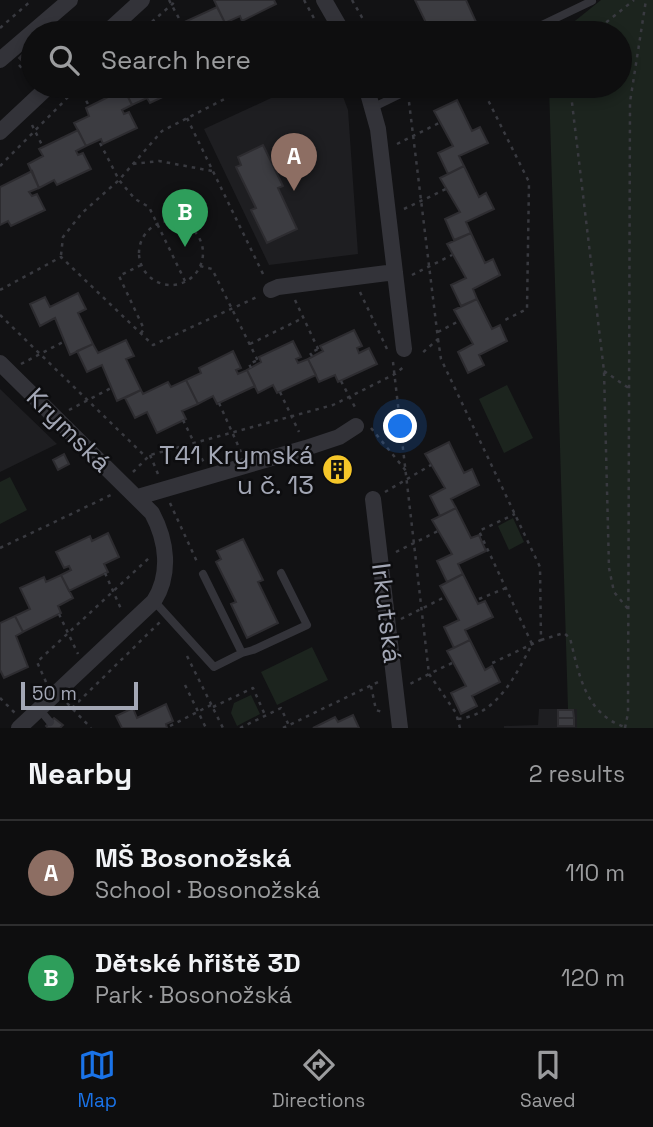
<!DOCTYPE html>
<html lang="en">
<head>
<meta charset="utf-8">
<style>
  :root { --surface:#0e0e0f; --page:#1c1c1d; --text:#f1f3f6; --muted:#9b9c9e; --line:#2e2e2f; --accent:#1a73e8 }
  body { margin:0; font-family:"Space Grotesk",sans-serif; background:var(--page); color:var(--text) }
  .scale { position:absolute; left:21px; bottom:18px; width:117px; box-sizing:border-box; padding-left:7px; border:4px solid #a3a7b5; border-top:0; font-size:19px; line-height:24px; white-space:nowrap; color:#a3a7b5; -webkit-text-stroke:5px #0d0d0f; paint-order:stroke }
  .you { position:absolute; left:401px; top:427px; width:24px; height:24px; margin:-18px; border:5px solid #fff; border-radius:50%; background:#1a73e8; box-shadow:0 0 0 10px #1a73e833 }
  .badge { display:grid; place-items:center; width:46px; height:46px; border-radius:50%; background:var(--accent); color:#fff; font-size:23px; font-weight:700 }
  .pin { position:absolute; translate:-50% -58px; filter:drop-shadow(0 2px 4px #0008) }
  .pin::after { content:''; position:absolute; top:37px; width:24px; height:21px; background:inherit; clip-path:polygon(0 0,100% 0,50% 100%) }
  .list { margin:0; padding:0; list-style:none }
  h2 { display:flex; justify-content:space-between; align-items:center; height:91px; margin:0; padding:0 28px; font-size:30px }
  h2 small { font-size:23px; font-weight:400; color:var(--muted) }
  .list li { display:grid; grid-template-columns:46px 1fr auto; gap:21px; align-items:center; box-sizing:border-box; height:105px; padding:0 28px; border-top:2px solid var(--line) }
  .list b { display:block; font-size:26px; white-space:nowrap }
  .list p { margin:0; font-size:23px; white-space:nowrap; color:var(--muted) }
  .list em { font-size:23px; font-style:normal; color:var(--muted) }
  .icon { flex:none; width:38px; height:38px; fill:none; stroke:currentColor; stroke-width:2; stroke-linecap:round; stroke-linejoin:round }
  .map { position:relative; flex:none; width:653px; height:728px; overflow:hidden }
  .search { position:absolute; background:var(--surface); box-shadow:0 4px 10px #0003; left:21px; right:21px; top:21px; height:77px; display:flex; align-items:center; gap:18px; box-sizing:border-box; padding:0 24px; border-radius:38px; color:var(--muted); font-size:26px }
  .sheet { height:301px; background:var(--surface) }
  nav { display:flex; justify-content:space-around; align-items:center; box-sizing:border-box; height:98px; border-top:2px solid var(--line); background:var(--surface); font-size:19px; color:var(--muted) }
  nav a { display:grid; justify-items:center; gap:4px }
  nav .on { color:var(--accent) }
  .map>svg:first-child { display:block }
</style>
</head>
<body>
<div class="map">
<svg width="653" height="728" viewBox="0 0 653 728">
  <rect width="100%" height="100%" fill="#121214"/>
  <path fill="#1e1e21" d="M297,86H339L348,110L358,254L269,265L204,129Z
    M0,389L57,444L0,472Z
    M539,709H577V728H504V726L538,725Z"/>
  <path fill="#1c241e" d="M601,0H653V728H577V709H568L549,86H620V33H560Z
    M507,385L533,438L504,453L479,399Z
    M10,477L27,510L0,524V482Z
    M513,518L524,542L509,550L498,526Z
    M312,647L328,680L277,705L261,672Z
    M251,695L260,714L237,726L231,713L234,703Z"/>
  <path fill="#3c3c41" stroke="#2d2c30" stroke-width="2" d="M214,0H274L276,4L242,21L240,16L225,23Z
    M415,0H466L481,33H431Z
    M217,7L225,23L215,28L217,32L222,29L224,33H182L178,25Z
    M25,52L30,58L24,63L19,58Z
    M123,86H183L184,87L150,103L147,98L132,105Z
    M124,89L132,105L122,110L124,114L129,112L137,128L103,144L101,139L86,146L74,123L89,116L86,108Z
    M457,100L472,131L480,127L488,143L459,156L464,166L448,174L438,153L453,146L434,111Z
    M78,130L86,146L76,151L78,155L83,153L91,169L57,185L54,180L39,188L28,164L43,156L39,149Z
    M263,145L283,186L278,188L297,229L267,243L251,210L256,208L236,167L241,165L238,157Z
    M464,166L479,197L486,193L494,209L466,222L471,233L454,240L445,219L460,212L440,178Z
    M32,171L39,188L29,192L32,196L37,194L45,210L11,226L8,221L0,225V187Z
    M471,233L485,263L493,259L500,275L473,289L477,299L461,306L451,285L466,278L447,244Z
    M78,293L86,309L78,313L93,344L70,355L55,318L40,326L30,304L45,297L50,307Z
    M477,299L492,329L500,325L507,341L479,355L484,365L468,373L458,352L473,344L454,310Z
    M354,330L362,346L357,348L359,353L369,348L377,364L338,382L335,375L319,382L308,359L323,351L320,346Z
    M126,340L134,356L126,359L141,390L117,401L102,365L87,372L77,351L93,344L98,353Z
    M293,341L301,357L296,359L298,363L308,359L316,375L277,393L273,385L258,393L247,370L261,362L259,357Z
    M233,351L241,368L236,370L238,374L247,370L255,386L217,404L213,396L198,404L186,380L201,373L199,368Z
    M186,380L198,404L182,411L186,419L157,433L147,412L135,418L125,398L141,390L143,394L168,382L171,387Z
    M449,442L464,473L472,469L479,485L451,499L456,508L440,516L430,496L445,488L425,454Z
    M64,454L69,464L58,470L53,460Z
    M340,463L345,473L334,478L329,468Z
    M456,508L471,538L479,535L486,551L458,564L463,574L447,582L437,561L452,554L432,520Z
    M108,533L119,557L104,564L108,572L69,591L61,575L71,570L69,566L64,568L56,552L90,536L92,541Z
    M243,539L263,580L258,582L278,623L247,638L231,604L236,602L216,562L221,559L217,551Z
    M463,574L478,604L485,601L493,617L465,630L470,640L454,648L444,627L459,620L440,586Z
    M61,575L73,598L58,606L61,613L23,632L15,616L30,609L20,588L44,577L46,582Z
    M15,616L23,632L16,636L28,667L4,678L0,670V623Z
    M470,640L485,670L492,666L500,682L472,696L477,706L461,714L451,693L466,686L447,651Z
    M166,704L173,721L166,724L167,728H122L116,716L133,708L137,718Z
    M558,710H573L574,718H558Z
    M353,715L359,728H313L335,717L338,722Z
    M54,718L63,725L60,728H48L46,726Z
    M558,718H574V726H558Z"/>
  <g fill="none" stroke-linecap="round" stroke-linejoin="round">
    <path stroke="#393a40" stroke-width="2.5" stroke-dasharray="3.5 5" stroke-linecap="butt" d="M169,0L182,24
      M304,0L322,33
      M352,0L371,33
      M242,21L249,33
      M0,28L32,0
      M139,33L177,0
      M593,33L634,0
      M19,65L33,80
      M78,86L89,106
      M481,86L529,182L527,309L503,321
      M485,95L570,86L604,371L609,568L614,592L628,609
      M409,102L438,339L420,355
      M187,118L264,276
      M32,125L43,147
      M100,143L119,180L135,199L149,207L185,281
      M397,144L439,123
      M133,164L159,161L212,171
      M0,166L79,86
      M404,209L446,189
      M139 253a32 32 0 1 1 64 0a32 32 0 1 1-64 0Z
      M61,255L63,237L82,213L119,180L162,131L250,86
      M141,265L119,276L144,329L141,333
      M200,266L212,269L259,363
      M412,275L452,255
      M0,290L61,257L153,345L257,297
      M360,292L387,349
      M295,300L320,353
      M0,315L146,457
      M438,332L459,321
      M438,339L441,359L540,567L541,640L488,665
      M250,344L303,318
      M312,356L310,353L318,349
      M393,362L429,674L410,684
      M21,364L63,342
      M251,368L249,364L258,360
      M604,371L630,389
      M341,381L356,409
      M280,392L299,432
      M219,403L241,452
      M69,410L111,388
      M183,420L204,463
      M371,428L407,472
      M150,455L158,474
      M133,472L150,455L333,405L395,374L406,365
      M385,492L431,465
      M170,503L198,564
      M0,548L111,495
      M396,552L438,531
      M105,573L121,609
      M479,599L506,588
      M59,614L78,654
      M401,619L445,597
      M541,640L564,633L570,638C579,674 585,714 625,727
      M187,656L223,728
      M452,663L429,674L456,713L460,728
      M46,682L37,662L149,558
      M185,685L206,728
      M371,686L376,710L382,712
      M0,698L15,713
      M67,703L91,728
      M213,707L253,688L265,715
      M72,708L160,622
      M458,719C497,715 516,675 532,644L479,531L515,514
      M170,726L211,705
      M240,728L281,708L290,728
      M283,728L378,682
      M625,728L628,713L630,102L646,0"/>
    <path stroke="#333339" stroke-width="8" d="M525,33L592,1
      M374,107L417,86
      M154,601L214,667L242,653L203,574
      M242,653L253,650L307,625L281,573
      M39,709L50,722"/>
    <path stroke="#333339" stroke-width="16" d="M324,0L343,33
      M106,33L142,0
      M0,60L70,0
      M366,86L378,129L404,349
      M0,132L49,86
      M271,290L278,287L395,272
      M0,363L152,513C167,541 171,574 154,601L19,728
      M138,497L306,448L339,437L356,426
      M373,499L400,728"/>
  </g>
  <defs>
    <symbol id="building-disc" viewBox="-11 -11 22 22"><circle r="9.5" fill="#f5c629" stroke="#0d0d0f"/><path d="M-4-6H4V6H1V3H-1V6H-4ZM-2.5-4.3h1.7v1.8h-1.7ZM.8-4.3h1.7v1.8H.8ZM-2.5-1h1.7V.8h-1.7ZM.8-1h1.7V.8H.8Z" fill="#111"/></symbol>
  </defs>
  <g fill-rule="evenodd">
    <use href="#building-disc" x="320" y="452" width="35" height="35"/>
  </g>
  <g text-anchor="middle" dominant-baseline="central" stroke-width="5" stroke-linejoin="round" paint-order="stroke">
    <g font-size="26" fill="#a3a7b5" stroke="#0d0d0f">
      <text transform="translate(69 430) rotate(45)">Krymská</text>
      <text transform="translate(387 613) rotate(83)">Irkutská</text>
    </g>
    <g font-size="26" fill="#a3a7b5" stroke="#0d0d0f" text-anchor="end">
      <text x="314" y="455">T41 Krymská<tspan x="314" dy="30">u č. 13</tspan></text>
    </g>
  </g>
</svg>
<div class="scale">50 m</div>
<div class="you"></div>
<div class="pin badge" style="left:294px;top:191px;background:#8d6e63">A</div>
<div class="pin badge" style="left:185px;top:247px;background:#2e9e5b">B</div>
<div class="search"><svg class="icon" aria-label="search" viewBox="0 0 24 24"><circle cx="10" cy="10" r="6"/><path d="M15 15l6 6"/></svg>Search here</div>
</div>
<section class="sheet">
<h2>Nearby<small>2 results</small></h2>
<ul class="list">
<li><span class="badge" style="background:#8d6e63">A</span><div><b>MŠ Bosonožská</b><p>School · Bosonožská</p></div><em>110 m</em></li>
<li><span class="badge" style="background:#2e9e5b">B</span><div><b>Dětské hřiště 3D</b><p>Park · Bosonožská</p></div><em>120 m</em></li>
</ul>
</section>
<nav>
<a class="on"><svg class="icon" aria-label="map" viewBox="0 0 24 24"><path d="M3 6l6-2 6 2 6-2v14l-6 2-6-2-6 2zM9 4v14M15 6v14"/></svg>Map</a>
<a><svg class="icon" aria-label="directions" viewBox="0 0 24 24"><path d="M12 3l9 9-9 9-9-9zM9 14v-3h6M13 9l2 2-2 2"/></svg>Directions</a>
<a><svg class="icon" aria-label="saved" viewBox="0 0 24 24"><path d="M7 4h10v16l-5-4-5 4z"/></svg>Saved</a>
</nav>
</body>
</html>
